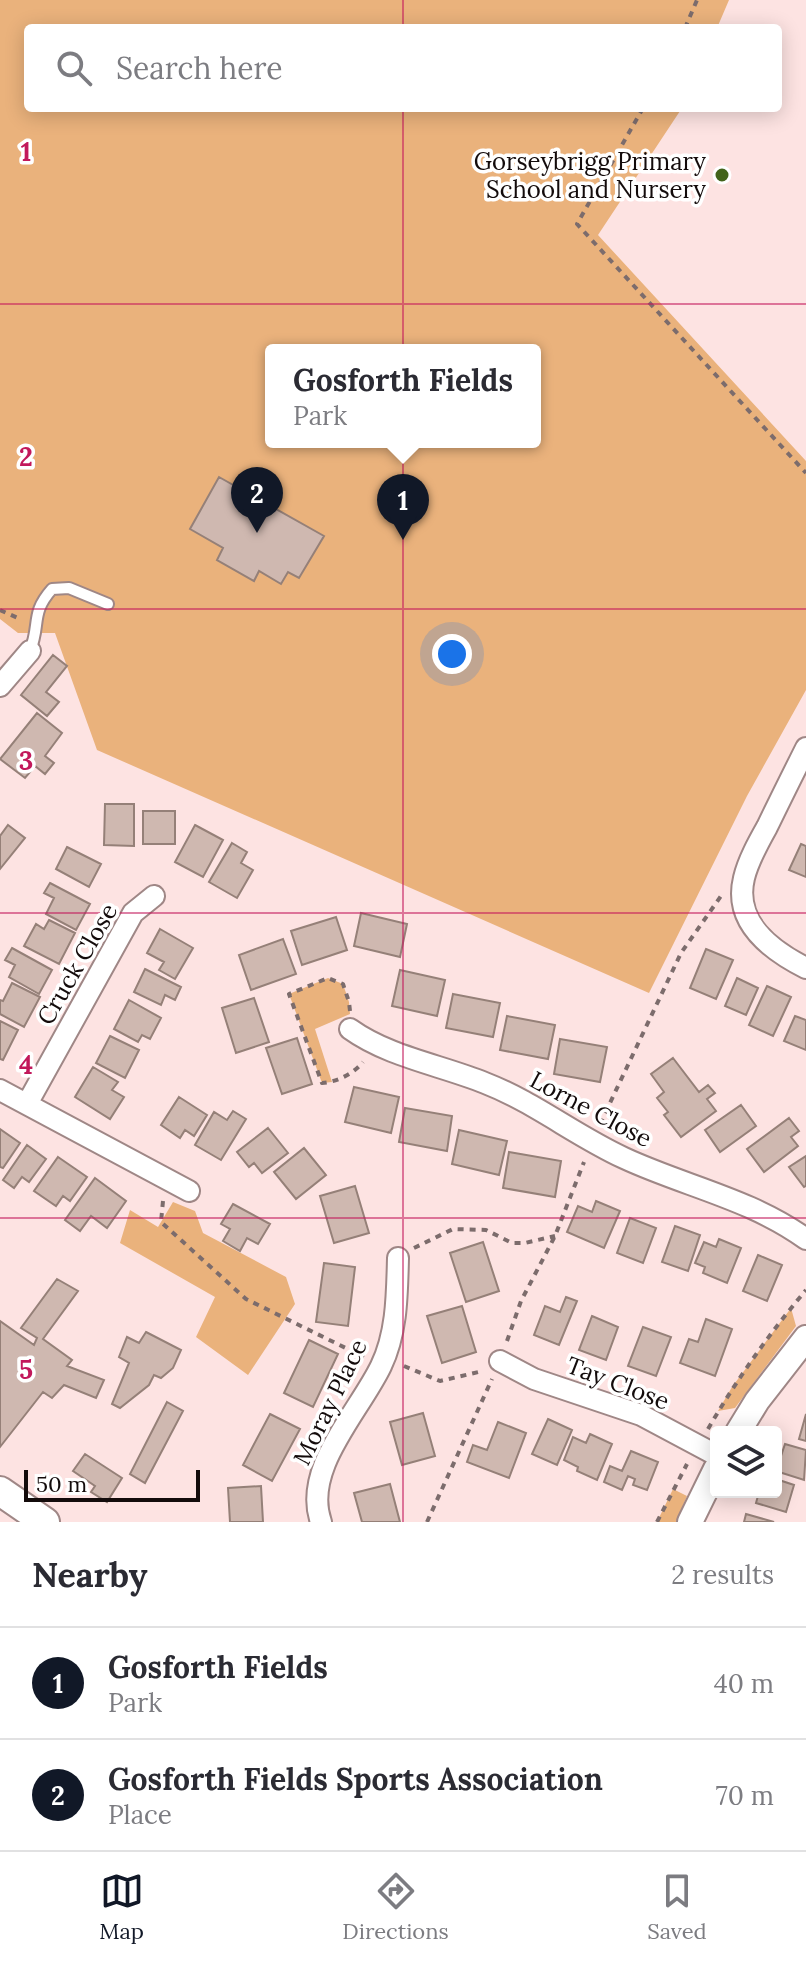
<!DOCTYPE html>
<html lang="en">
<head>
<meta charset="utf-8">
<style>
  :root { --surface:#fff; --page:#f7f7f7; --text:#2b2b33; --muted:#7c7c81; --line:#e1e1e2; --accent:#111827 }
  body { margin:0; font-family:Lora,serif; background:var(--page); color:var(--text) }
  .controls { position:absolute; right:24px; bottom:24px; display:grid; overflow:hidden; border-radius:8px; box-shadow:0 4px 20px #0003 }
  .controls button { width:72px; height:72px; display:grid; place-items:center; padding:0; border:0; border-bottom:2px solid var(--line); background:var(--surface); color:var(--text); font:40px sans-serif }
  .scale { position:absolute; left:24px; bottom:20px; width:176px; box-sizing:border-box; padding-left:8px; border:4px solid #130b0b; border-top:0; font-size:22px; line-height:28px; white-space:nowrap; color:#130b0b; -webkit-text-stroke:6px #fff; paint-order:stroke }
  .you { position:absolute; left:452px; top:654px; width:28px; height:28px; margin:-20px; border:6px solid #fff; border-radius:50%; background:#1a73e8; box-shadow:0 0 0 12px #1a73e833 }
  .badge { display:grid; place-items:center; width:52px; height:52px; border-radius:50%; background:var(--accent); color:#fff; font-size:26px; font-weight:700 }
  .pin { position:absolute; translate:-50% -66px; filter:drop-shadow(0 2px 4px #0008) }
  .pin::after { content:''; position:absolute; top:42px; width:28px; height:24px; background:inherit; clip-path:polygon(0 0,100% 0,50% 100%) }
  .popup { position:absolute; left:265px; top:344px; width:276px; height:104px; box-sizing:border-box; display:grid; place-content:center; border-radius:8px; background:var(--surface); filter:drop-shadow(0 2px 6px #0005); font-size:26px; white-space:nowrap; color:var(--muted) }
  .popup b { font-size:30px; color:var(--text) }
  .popup::after { content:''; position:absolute; left:50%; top:100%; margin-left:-16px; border:16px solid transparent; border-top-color:var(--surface) }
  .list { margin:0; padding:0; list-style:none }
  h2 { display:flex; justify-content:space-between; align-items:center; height:104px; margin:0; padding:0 32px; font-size:34px }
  h2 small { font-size:26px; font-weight:400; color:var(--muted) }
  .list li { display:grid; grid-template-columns:52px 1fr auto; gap:24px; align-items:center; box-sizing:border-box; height:112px; padding:0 32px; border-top:2px solid var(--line) }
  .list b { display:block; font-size:30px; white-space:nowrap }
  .list p { margin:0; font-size:26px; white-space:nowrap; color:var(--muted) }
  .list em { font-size:26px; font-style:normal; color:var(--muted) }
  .icon { flex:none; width:44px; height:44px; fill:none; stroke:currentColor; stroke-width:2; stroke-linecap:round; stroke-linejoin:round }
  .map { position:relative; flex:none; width:806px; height:1522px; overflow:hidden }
  .search { position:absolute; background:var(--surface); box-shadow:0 4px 20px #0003; left:24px; right:24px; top:24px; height:88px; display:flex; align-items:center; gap:20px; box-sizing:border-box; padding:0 28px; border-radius:8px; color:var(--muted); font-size:30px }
  .sheet { height:328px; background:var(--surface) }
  nav { display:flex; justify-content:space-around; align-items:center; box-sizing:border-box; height:112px; border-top:2px solid var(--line); background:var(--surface); font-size:22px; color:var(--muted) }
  nav a { display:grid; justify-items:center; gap:4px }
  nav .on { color:var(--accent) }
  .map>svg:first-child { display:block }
</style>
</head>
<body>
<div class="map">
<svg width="806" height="1522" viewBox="0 0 806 1522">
  <rect width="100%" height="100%" fill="#fde3e2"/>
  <path fill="#eab27c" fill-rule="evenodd" d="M0,0H729L717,28H28V108H682L598,235L806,461V690L747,796L649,993L97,750L55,633H18L0,619ZM271,350H535V442H271Z
    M328,978L343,984L349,1002L350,1014L315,1029L332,1082L322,1083L289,994Z
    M173,1202L195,1211L203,1233L286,1277L295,1304L248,1375L196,1337L215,1297L120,1243L130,1210L158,1227Z
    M791,1308L796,1326L735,1408L718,1411L732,1387Z
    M673,1489L687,1496L676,1522H657Z"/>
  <path fill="#cfb8b0" stroke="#958078" stroke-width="2" d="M219,477L324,536L299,578L288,572L281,584L259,571L254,581L217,560L223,548L190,529Z
    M53,655L67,666L46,692L59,702L47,716L21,695Z
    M37,713L62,733L45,756L54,763L45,774L35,766L25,778L0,759Z
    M105,804H134V846L104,845Z
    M143,811H175V844H143Z
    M8,825L25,838L0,869V836Z
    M195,825L223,840L203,877L175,862Z
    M232,843L247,852L241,863L253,870L237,898L209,882Z
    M801,844L806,846V877L789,870Z
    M67,847L101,864L89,887L56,869Z
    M50,883L90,904L76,930L46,914L54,898L44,893Z
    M361,913L407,924L400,957L354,946Z
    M336,917L347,950L302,965L291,931Z
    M49,920L75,933L59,964L24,946L36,924L44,929Z
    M160,929L193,948L175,979L159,970L164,962L147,953Z
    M283,939L296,974L251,990L239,955Z
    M12,948L52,970L39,994L9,977L15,965L5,960Z
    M706,949L733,960L716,999L690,988Z
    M145,969L181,987L175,1000L165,995L161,1005L134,992Z
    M400,970L445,980L437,1016L392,1006Z
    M737,978L758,988L746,1015L725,1006Z
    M12,983L40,997L24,1027L0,1014V1000L3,1001Z
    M767,986L791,997L773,1036L749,1025Z
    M453,994L500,1003L493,1037L446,1028Z
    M254,998L269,1042L236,1053L222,1008Z
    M129,1000L161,1018L150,1039L142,1035L138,1042L114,1029Z
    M507,1016L555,1025L548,1059L500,1050Z
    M795,1016L806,1020V1050L784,1041Z
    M0,1021L18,1030L3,1060L0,1059Z
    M110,1036L139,1050L125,1078L96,1063Z
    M297,1038L312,1084L282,1094L266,1048Z
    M560,1039L607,1047L600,1082L554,1074Z
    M673,1058L699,1092L708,1085L715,1093L707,1099L716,1111L681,1137L664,1115L668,1112L657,1098L664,1092L651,1074Z
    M93,1067L118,1082L112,1090L124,1097L110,1119L75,1097Z
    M354,1087L399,1097L391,1133L345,1122Z
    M179,1097L207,1115L194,1136L185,1130L180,1138L161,1125Z
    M741,1105L756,1126L720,1152L705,1130Z
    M405,1108L452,1116L447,1151L399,1142Z
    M233,1111L246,1119L221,1160L195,1145L214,1112L227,1120Z
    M789,1118L799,1131L791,1137L798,1146L764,1172L747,1149Z
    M268,1128L288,1153L262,1173L254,1163L249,1167L237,1152Z
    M0,1129L20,1143L3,1168L0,1167Z
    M459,1130L507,1141L499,1175L452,1164Z
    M27,1145L46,1159L29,1182L22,1177L14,1188L3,1180Z
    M304,1148L326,1175L296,1199L274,1172Z
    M509,1152L561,1161L555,1197L503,1188Z
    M806,1156V1186L804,1187L789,1167Z
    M58,1157L87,1177L70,1201L63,1196L56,1206L34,1191Z
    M95,1178L126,1201L107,1228L91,1216L80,1231L65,1220Z
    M355,1186L369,1233L334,1243L320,1196Z
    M596,1201L620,1211L604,1248L567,1232L578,1206L592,1212Z
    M233,1204L270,1224L258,1244L247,1238L240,1251L223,1241L230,1229L221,1224Z
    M630,1218L656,1228L643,1263L617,1253Z
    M675,1226L700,1235L688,1271L662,1262Z
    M719,1239L741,1248L727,1283L703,1273L705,1267L695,1263L704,1242L716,1247Z
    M483,1242L499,1291L466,1302L450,1253Z
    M758,1255L782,1265L767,1301L743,1291Z
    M324,1263L355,1267L348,1326L316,1322Z
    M57,1279L78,1291L43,1339L72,1360L67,1366L104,1380L96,1398L64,1385L52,1398L43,1392L0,1447V1321L34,1345L37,1338L21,1328Z
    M566,1297L577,1301L559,1345L534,1335L545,1306L560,1312Z
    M462,1306L476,1352L442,1363L427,1316Z
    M592,1316L618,1327L606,1360L579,1350Z
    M706,1319L732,1329L715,1376L680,1363L689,1339L698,1342Z
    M643,1327L671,1337L656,1376L628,1366Z
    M146,1332L181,1350L173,1368L161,1378L154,1375L149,1385L120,1408L112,1404L129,1363L119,1357L127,1337L139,1343Z
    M309,1340L338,1354L313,1407L284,1393Z
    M167,1402L183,1411L145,1483L130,1474Z
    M423,1413L435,1456L402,1465L390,1422Z
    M270,1414L300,1429L272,1481L243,1465Z
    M806,1414V1441L799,1439Z
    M548,1419L572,1430L557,1465L532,1454Z
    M498,1422L526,1433L509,1478L467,1462L473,1445L487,1450Z
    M590,1434L612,1444L597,1480L577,1471L578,1467L564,1460L573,1437L586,1443Z
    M785,1444L806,1450L804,1480L776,1471Z
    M631,1451L658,1462L647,1490L633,1485L635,1479L628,1476L622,1490L604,1482L610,1466L622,1471Z
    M85,1454L122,1478L107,1502L91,1492L95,1486L73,1471Z
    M776,1479L794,1485L786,1512L756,1503L759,1492H776Z
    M390,1484L400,1522H362L354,1493Z
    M261,1486L263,1522H230L228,1488Z
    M746,1514L774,1522H744Z"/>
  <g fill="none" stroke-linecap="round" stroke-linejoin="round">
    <defs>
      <path id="service" d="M30,651C41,623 30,614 52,589L69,588L108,604"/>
      <path id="minor" d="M0,686L30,651
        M806,748C793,774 780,800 767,827C758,843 748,861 744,878C733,923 772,951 806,968
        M350,1029C389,1057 441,1065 485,1083C534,1102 576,1136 624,1158C684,1186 751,1199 806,1239
        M0,1090L189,1191
        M27,1104L133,913L154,896
        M500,1361L534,1379L641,1415L716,1455
        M321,1522C302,1469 359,1412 381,1366C397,1333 397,1295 398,1258"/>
      <path id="tertiary" d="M738,1432L757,1401L806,1338
        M690,1522L716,1469"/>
      <path id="secondary" d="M0,1491L45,1522"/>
    </defs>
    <use href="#service" stroke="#9f8786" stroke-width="14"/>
    <use href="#minor" stroke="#9f8786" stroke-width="24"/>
    <use href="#tertiary" stroke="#9f8786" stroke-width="28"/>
    <use href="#secondary" stroke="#9f8786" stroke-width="32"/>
    <path stroke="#7c6c6c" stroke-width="4" stroke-dasharray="6 6" stroke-linecap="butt" d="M685,28L697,0
      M643,108L577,224L806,473
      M0,610L20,619
      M350,1011L349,1002L343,984L328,978L289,994L322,1083C337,1082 353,1074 363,1062
      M600,1124L681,953L721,896
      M163,1201L161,1222L246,1299L364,1357
      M414,1248L453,1229L486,1230L512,1243H525L555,1236
      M507,1341L521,1301L555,1236L584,1162
      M404,1366L440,1381L483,1371
      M708,1429C737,1379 769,1334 806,1290
      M427,1522L492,1379
      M657,1522L687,1464"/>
    <use href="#service" stroke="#fff" stroke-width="10"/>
    <use href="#minor" stroke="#fff" stroke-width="20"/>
    <use href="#tertiary" stroke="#fff" stroke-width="24"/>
    <use href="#secondary" stroke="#fff" stroke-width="28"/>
  </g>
  <path fill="none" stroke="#c2185b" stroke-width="2" stroke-opacity="0.55" d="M403,0V28M403,108V1522M0,304H806M0,609H806M0,913H806M0,1218H806"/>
  <circle fill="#42631a" stroke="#fff" stroke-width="3" cx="722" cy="175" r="8"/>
  <g text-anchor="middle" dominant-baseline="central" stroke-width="7" stroke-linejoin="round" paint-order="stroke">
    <g font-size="24" fill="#130b0b" stroke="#fff" text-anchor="end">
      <text x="706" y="161">Gorseybrigg Primary<tspan x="706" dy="28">School and Nursery</tspan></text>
    </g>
    <g font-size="24" fill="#130b0b" stroke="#fff">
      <text transform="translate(77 964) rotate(-60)">Cruck Close</text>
      <text transform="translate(591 1109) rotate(28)">Lorne Close</text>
      <text transform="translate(618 1383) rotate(21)">Tay Close</text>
      <text transform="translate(330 1402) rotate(-64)">Moray Place</text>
    </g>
  </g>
  <g font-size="26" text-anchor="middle" font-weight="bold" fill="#c2185b" stroke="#fff" stroke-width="7" stroke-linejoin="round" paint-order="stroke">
    <text x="26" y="161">1</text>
    <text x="26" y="466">2</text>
    <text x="26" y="770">3</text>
    <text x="26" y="1074">4</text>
    <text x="26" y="1379">5</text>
  </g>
</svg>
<div class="controls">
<button><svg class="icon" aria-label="layers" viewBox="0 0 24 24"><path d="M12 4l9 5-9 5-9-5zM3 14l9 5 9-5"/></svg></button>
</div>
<div class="scale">50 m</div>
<div class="you"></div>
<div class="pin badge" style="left:403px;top:540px">1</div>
<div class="popup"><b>Gosforth Fields</b>Park</div>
<div class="pin badge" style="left:257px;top:533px">2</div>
<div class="search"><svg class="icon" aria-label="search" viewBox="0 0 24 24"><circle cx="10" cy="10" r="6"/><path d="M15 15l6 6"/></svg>Search here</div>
</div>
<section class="sheet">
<h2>Nearby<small>2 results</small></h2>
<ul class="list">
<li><span class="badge">1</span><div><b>Gosforth Fields</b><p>Park</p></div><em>40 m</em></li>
<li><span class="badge">2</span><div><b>Gosforth Fields Sports Association</b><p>Place</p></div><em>70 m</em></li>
</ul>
</section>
<nav>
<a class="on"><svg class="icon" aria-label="map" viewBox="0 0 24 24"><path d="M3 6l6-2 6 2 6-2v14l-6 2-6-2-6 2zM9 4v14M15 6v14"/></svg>Map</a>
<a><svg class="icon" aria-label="directions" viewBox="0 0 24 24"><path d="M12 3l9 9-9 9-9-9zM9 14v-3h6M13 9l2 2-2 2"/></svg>Directions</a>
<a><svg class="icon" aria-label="saved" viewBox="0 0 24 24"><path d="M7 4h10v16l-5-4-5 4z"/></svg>Saved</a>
</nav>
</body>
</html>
